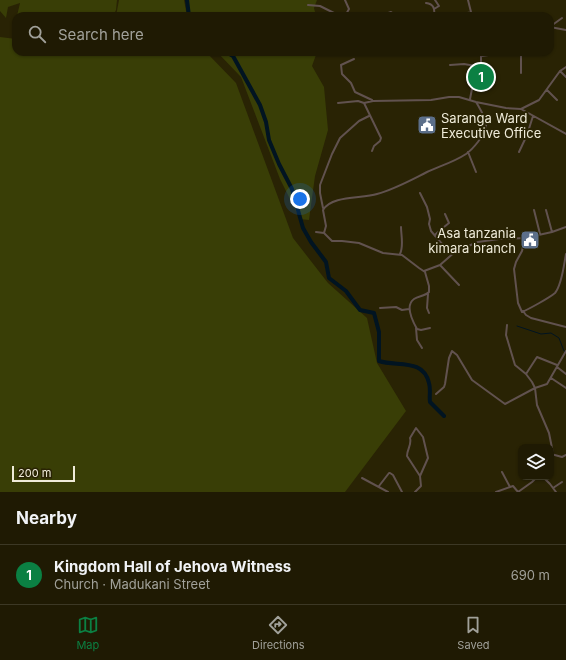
<!DOCTYPE html>
<html lang="en">
<head>
<meta charset="utf-8">
<style>
  :root { --surface:#1f1a03; --page:#2c2712; --text:#f1f3f6; --muted:#a1a19a; --line:#3c3825; --accent:#0b8043 }
  body { margin:0; font-family:Inter,sans-serif; background:var(--page); color:var(--text) }
  .controls { position:absolute; right:12px; bottom:12px; display:grid; overflow:hidden; border-radius:8px; box-shadow:0 1px 3px #0004 }
  .controls button { width:36px; height:36px; display:grid; place-items:center; padding:0; border:0; border-bottom:1px solid var(--line); background:var(--surface); color:var(--text); font:20px sans-serif }
  .scale { position:absolute; left:12px; bottom:10px; width:63px; box-sizing:border-box; padding-left:4px; border:2px solid #efebd9; border-top:0; font-size:11px; line-height:14px; white-space:nowrap; color:#efebd9; -webkit-text-stroke:3px #292304; paint-order:stroke }
  .you { position:absolute; left:300px; top:199px; width:14px; height:14px; margin:-10px; border:3px solid #fff; border-radius:50%; background:#1a73e8; box-shadow:0 0 0 6px #1a73e833 }
  .badge { display:grid; place-items:center; width:26px; height:26px; border-radius:50%; background:var(--accent); color:#fff; font-size:13px; font-weight:700 }
  .pin { position:absolute; translate:-50% -50%; border:2px solid #fff; box-shadow:0 1px 4px #0006 }
  .list { margin:0; padding:0; list-style:none }
  h2 { display:flex; justify-content:space-between; align-items:center; height:52px; margin:0; padding:0 16px; font-size:17px }
  h2 small { font-size:13px; font-weight:400; color:var(--muted) }
  .list li { display:grid; grid-template-columns:26px 1fr auto; gap:12px; align-items:center; box-sizing:border-box; height:60px; padding:0 16px; border-top:1px solid var(--line) }
  .list b { display:block; font-size:15px; white-space:nowrap }
  .list p { margin:0; font-size:13px; white-space:nowrap; color:var(--muted) }
  .list em { font-size:13px; font-style:normal; color:var(--muted) }
  .icon { flex:none; width:22px; height:22px; fill:none; stroke:currentColor; stroke-width:2; stroke-linecap:round; stroke-linejoin:round }
  .map { position:relative; flex:none; width:566px; height:492px; overflow:hidden }
  .search { position:absolute; background:var(--surface); box-shadow:0 1px 3px #0004; left:12px; right:12px; top:12px; height:44px; display:flex; align-items:center; gap:10px; box-sizing:border-box; padding:0 14px; border-radius:12px; color:var(--muted); font-size:15px }
  .sheet { height:112px; background:var(--surface) }
  nav { display:flex; justify-content:space-around; align-items:center; box-sizing:border-box; height:56px; border-top:1px solid var(--line); background:var(--surface); font-size:11px; color:var(--muted) }
  nav a { display:grid; justify-items:center; gap:2px }
  nav .on { color:var(--accent) }
  .map>svg:first-child { display:block }
</style>
</head>
<body>
<div class="map">
<svg width="566" height="492" viewBox="0 0 566 492">
  <rect width="100%" height="100%" fill="#292304"/>
  <path fill="#393e06" d="M0,0H117L116,10L113,16H17L20,3L8,7L6,18L0,11Z
    M119,0H184L187,16H116Z
    M188,0H317L314,8L316,16H190Z
    M0,37L16,39V52H206L236,83L293,238L328,283L367,318L377,363L406,411L345,492H0Z
    M217,52H317L312,66L324,87L328,130L315,176L309,220L300,219L280,179L241,77Z"/>
  <g fill="none" stroke-linecap="round" stroke-linejoin="round">
    <path stroke="#011421" stroke-width="1" d="M517,326L541,334L551,333L559,338L564,351L565,352"/>
    <path stroke="#011421" stroke-width="4" d="M187,0L189,16
      M226,52L233,56L260,105L266,122L269,140L279,164L292,189L303,228L311,242L326,262L329,278L346,291L360,310L374,313L379,332V361C397,367 423,358 429,383C431,390 429,396 430,402L444,416"/>
    <path stroke="#61524f" stroke-width="2" d="M468,0L472,16
      M426,3C434,4 435,9 434,16
      M308,5L320,6L340,16
      M434,9L439,6L435,0
      M383,15L391,12L397,16
      M345,16L349,9L345,0
      M457,16L471,12
      M551,26L562,18
      M550,27L566,30
      M482,52H491
      M521,52V73
      M482,56L501,53
      M354,59L341,65L342,74L351,83L355,92L372,100
      M450,65L464,64L481,67
      M560,71L566,77
      M547,90L557,100
      M470,99L472,89L481,67V52
      M338,103L358,101L364,103L381,138L380,141L374,146L372,151
      M364,103L373,101L431,100L449,97H459L476,102L506,108L521,109L566,134
      M521,109L539,100L560,71L566,67
      M468,152L476,172
      M519,152L527,135L533,116
      M420,193L427,207L430,219L429,224L431,231L442,244L456,251
      M323,208L320,193V185L332,154L340,138L359,121L369,116
      M534,210L540,234
      M546,210L552,232
      M316,232L324,233L332,241H342L359,243L383,253L402,255L419,268L425,272L429,286V292C425,296 419,296 414,299C404,306 413,322 417,329L421,330L430,328
      M324,233L326,226L323,210C332,195 362,199 377,194C395,189 411,180 427,172C440,166 454,162 466,154C473,149 484,136 486,127C487,119 480,109 476,102
      M435,235L439,231L449,223L445,214
      M525,238L522,251L516,262L514,269L518,303L522,312C529,309 549,298 555,293C562,285 564,264 566,254
      M400,254C404,246 401,235 401,227
      M440,265L459,285
      M424,271L440,265L456,251L478,242L499,239L525,238L552,232L566,227
      M428,294L427,308L429,313
      M380,308L396,307L402,310L409,309
      M523,311L526,315L531,318L566,327
      M507,325L506,335L515,365L526,374L532,382L535,388L537,405L549,433L553,453
      M416,328L417,340L422,348
      M557,367L566,374
      M526,374L537,357L557,365
      M551,378L566,388
      M436,394L444,387L445,384L449,358L452,351L457,355L472,380L505,404L535,388L547,384L566,351
      M551,454L562,457L566,455
      M502,472L510,487
      M543,477L550,484L556,492
      M362,478L388,492
      M379,486L389,473H390L393,475L402,492
      M553,488L562,482
      M415,492L421,486L420,476L428,458L423,437L416,428L410,438C412,445 407,449 407,456L420,476
      M496,492L513,486L518,492L532,482L537,477"/>
  </g>
  <defs>
    <symbol id="civic-square" viewBox="-11 -11 22 22"><rect x="-9" y="-9" width="18" height="18" rx="4" fill="#5c6f8a" stroke="#292304"/><path d="M-.6-6.5H3V-4.5H.6V-3L4-1V1h2V6H-6V1h2V-1L-.6-3ZM-1.2 2.5V6h2.4V2.5Z" fill="#fff"/></symbol>
  </defs>
  <g fill-rule="evenodd">
    <use href="#civic-square" x="416" y="114" width="22" height="22"/>
    <use href="#civic-square" x="519" y="229" width="22" height="22"/>
  </g>
  <g text-anchor="middle" dominant-baseline="central" stroke-width="4" stroke-linejoin="round" paint-order="stroke">
    <g font-size="13" fill="#efebd9" stroke="#292304" text-anchor="start">
      <text x="441" y="118">Saranga Ward<tspan x="441" dy="15">Executive Office</tspan></text>
      <text x="516" y="233" text-anchor="end">Asa tanzania<tspan x="516" dy="15">kimara branch</tspan></text>
    </g>
  </g>
</svg>
<div class="controls">
<button><svg class="icon" aria-label="layers" viewBox="0 0 24 24"><path d="M12 4l9 5-9 5-9-5zM3 14l9 5 9-5"/></svg></button>
</div>
<div class="scale">200 m</div>
<div class="you"></div>
<div class="pin badge" style="left:481px;top:77px">1</div>
<div class="search"><svg class="icon" aria-label="search" viewBox="0 0 24 24"><circle cx="10" cy="10" r="6"/><path d="M15 15l6 6"/></svg>Search here</div>
</div>
<section class="sheet">
<h2>Nearby<small></small></h2>
<ul class="list">
<li><span class="badge">1</span><div><b>Kingdom Hall of Jehova Witness</b><p>Church · Madukani Street</p></div><em>690 m</em></li>
</ul>
</section>
<nav>
<a class="on"><svg class="icon" aria-label="map" viewBox="0 0 24 24"><path d="M3 6l6-2 6 2 6-2v14l-6 2-6-2-6 2zM9 4v14M15 6v14"/></svg>Map</a>
<a><svg class="icon" aria-label="directions" viewBox="0 0 24 24"><path d="M12 3l9 9-9 9-9-9zM9 14v-3h6M13 9l2 2-2 2"/></svg>Directions</a>
<a><svg class="icon" aria-label="saved" viewBox="0 0 24 24"><path d="M7 4h10v16l-5-4-5 4z"/></svg>Saved</a>
</nav>
</body>
</html>
